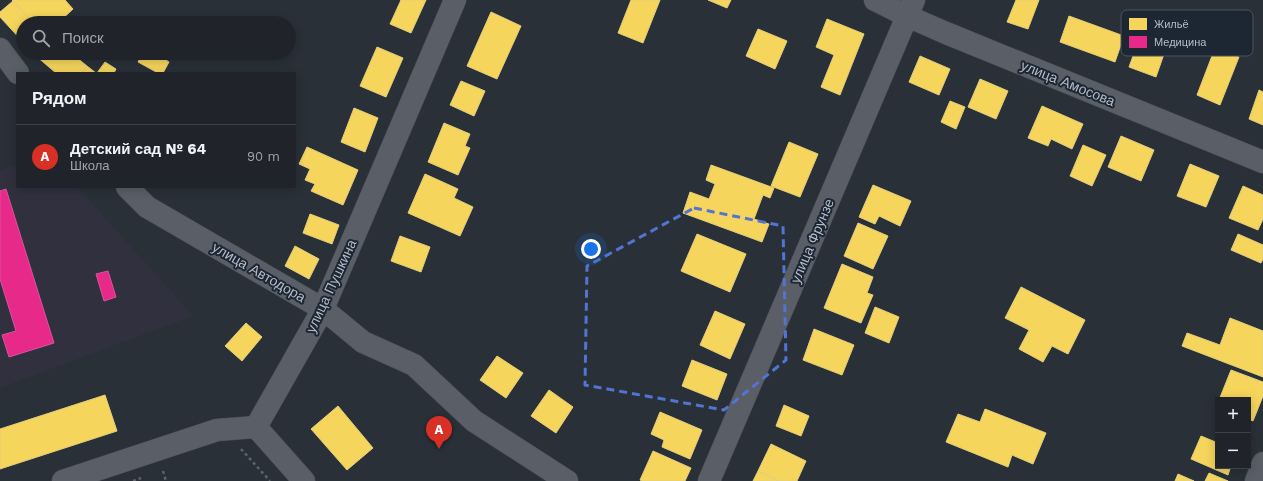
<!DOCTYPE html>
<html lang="ru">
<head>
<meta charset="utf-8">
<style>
  :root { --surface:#20242a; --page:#2d3036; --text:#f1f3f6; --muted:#a2a4a8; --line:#3d4147; --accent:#d93025 }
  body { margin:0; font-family:"Work Sans",sans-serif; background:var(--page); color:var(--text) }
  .controls { position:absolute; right:12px; bottom:12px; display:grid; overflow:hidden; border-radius:0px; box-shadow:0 2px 10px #0003 }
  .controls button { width:36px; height:36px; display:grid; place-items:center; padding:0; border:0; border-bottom:1px solid var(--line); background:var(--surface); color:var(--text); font:20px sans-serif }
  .you { position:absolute; left:591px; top:249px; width:14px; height:14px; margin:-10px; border:3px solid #fff; border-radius:50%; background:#1a73e8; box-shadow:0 0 0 6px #1a73e833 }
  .badge { display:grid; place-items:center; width:26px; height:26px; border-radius:50%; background:var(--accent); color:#fff; font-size:13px; font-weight:700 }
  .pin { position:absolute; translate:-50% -33px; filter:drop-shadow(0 1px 2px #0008) }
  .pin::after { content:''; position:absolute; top:21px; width:14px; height:12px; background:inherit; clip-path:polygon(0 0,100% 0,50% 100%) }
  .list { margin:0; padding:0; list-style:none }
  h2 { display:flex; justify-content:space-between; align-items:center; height:52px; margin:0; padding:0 16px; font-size:17px }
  h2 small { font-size:13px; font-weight:400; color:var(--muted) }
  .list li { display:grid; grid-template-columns:26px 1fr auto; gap:12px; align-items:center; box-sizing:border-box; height:64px; padding:0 16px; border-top:1px solid var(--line) }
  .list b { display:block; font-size:15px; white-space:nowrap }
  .list p { margin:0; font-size:13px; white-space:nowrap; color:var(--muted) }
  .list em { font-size:13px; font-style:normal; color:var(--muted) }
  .icon { flex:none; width:22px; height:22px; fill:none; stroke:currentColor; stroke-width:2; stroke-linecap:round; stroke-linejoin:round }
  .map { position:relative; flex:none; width:1263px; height:481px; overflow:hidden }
  .search { position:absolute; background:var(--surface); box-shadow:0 2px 10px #0003; left:16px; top:16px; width:280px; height:44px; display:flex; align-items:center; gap:10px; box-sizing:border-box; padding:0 14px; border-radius:22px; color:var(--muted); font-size:15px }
  .panel { position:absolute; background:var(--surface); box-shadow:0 2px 10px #0003; left:16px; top:72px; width:280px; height:116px; border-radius:0px }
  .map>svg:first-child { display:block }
</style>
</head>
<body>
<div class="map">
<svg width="1263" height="481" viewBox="0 0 1263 481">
  <rect width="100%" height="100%" fill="#2a3038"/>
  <path fill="#31303e" d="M17,164V187H77L193,316L0,388V170Z"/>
  <path fill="#f6d55c" stroke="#e2ce7d" d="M12,0H65L73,9L58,23H33Z
    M400,0H426L411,33L390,24L401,0Z
    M631,0H660L643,43L618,33Z
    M708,0H731L727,8Z
    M1016,0H1039L1028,29L1007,22Z
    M13,1L33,23H23V42L0,17V12Z
    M491,12L521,26L497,79L467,66Z
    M1069,16L1124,36L1115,62L1060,42Z
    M827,19L864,34L840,95L821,87L834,55L816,47Z
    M758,29L787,41L775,69L746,56Z
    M1137,45L1164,54L1156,77L1129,67Z
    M377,47L403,58L386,97L360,86Z
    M1215,48L1239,57L1220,105L1197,95Z
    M38,53H71L87,66L82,73H56L36,56Z
    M143,53H155L169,62L163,73H158L138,62Z
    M920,56L950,69L939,95L909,82Z
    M105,62L116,69L114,73H97Z
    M87,66L96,73H82Z
    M980,79L1008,91L996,119L968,107Z
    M461,81L485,91L474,116L450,105Z
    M1259,90L1263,92V125L1249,119Z
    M950,101L965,107L956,129L941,122Z
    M1042,106L1083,124L1072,149L1051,139L1048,146L1028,138Z
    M354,108L378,118L365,152L341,142Z
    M444,123L470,134L465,146L470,148L458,175L428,162Z
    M1121,136L1154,150L1141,181L1108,167Z
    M789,142L818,154L800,197L771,186Z
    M1083,145L1106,155L1092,186L1070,176Z
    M307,147L358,170L343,205L311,191L315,184L305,180L310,169L299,164Z
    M1190,164L1219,176L1206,207L1177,196Z
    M711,165L774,188L770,198L763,195L754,219L769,224L762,242L683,213L690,192L709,199L715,184L706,180Z
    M425,174L458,189L454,198L473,207L460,236L408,213Z
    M873,185L911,201L900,226L879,216L875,224L859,217Z
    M1243,186L1263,195V219L1258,230L1229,218Z
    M310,214L339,225L332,244L303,233Z
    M858,223L888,236L873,269L844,256Z
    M697,234L746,254L730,292L681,271Z
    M1238,234L1263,245V259L1261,263L1231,250Z
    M400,236L430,247L421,272L391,261Z
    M295,246L319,259L309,279L285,266Z
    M842,264L873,277L867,293L873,295L861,323L824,308Z
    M1021,287L1085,320L1068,354L1052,346L1043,362L1019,349L1029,330L1005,318Z
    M875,307L899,317L889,343L865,333Z
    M715,311L745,324L730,359L700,345Z
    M1230,318L1263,331V377L1182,346L1187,333L1220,345Z
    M246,323L262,337L242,361L225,346Z
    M814,329L854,345L842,375L803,360Z
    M497,356L523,373L506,398L480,380Z
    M692,360L727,374L717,400L682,386Z
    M1231,370L1263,382V396L1253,421L1248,419V400H1219Z
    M549,390L573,407L556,433L531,416Z
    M105,395L117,431L0,469V429Z
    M784,405L809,416L801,436L776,426Z
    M338,406L373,448L347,470L311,429Z
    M985,409L1046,433L1033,464L1012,455L1008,467L946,442L958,414L980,422Z
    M660,412L702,430L690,459L662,447L664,440L651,434Z
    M1201,436L1218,443V466H1231L1228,475L1191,459Z
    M771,444L806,461L797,481H779L758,471Z
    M653,451L691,468L685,481H642L640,480Z
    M758,471L779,481H753Z
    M1209,473L1228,481H1205Z
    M1178,474L1194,481H1175Z"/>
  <path fill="#e7298a" stroke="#d8559d" d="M6,189L54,343L9,357L2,335L16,331L0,279V191Z
    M108,271L116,297L104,301L96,274Z"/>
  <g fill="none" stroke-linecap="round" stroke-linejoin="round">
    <defs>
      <path id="minor" d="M875,0L907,16L946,33L1263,162
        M0,49L18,73
        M127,187L147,207L323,309L363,342L414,365L474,421L567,481
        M256,427L323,309L455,0
        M256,427L304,481
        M63,481L217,430L256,427
        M709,481L914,0
        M1256,481L1263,463"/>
    </defs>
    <use href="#minor" stroke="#484c53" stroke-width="23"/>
    <path stroke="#5d636a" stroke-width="2.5" stroke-dasharray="3 3" stroke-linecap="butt" d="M241,449L270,481
      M163,471L166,481
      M133,481L141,478"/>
    <use href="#minor" stroke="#5a5e66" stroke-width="22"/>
  </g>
  <path fill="none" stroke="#5274d3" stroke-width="3" stroke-dasharray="8 5" stroke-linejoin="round" d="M694,208L783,226L786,360L724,410L585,385L587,266Z"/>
  <g text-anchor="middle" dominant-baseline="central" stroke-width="4" stroke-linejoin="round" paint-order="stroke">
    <g font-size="14" fill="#b4bcc9" stroke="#1d2633">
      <text transform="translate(1068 83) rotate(22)">улица Амосова</text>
      <text transform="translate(812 241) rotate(-67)">улица Фрунзе</text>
      <text transform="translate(259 272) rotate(30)">улица Автодора</text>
      <text transform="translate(331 286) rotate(-65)">улица Пушкина</text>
    </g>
  </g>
  <rect x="1121" y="10" width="132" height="46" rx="6" fill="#1d2633" stroke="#4a5360" stroke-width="1"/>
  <rect x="1129" y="18" width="18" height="12" fill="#f6d55c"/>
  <rect x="1129" y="36" width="18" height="12" fill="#e7298a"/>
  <g font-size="11" fill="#b4bcc9">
    <text x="1154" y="28">Жильё</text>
    <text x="1154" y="46">Медицина</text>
  </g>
</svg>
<div class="controls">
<button>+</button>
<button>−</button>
</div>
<div class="you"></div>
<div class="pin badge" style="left:439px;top:449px">A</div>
<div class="search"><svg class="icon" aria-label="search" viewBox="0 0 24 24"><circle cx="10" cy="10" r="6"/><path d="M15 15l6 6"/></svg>Поиск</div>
<section class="panel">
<h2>Рядом<small></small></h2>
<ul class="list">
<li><span class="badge">A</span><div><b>Детский сад № 64</b><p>Школа</p></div><em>90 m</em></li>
</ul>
</section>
</div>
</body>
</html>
